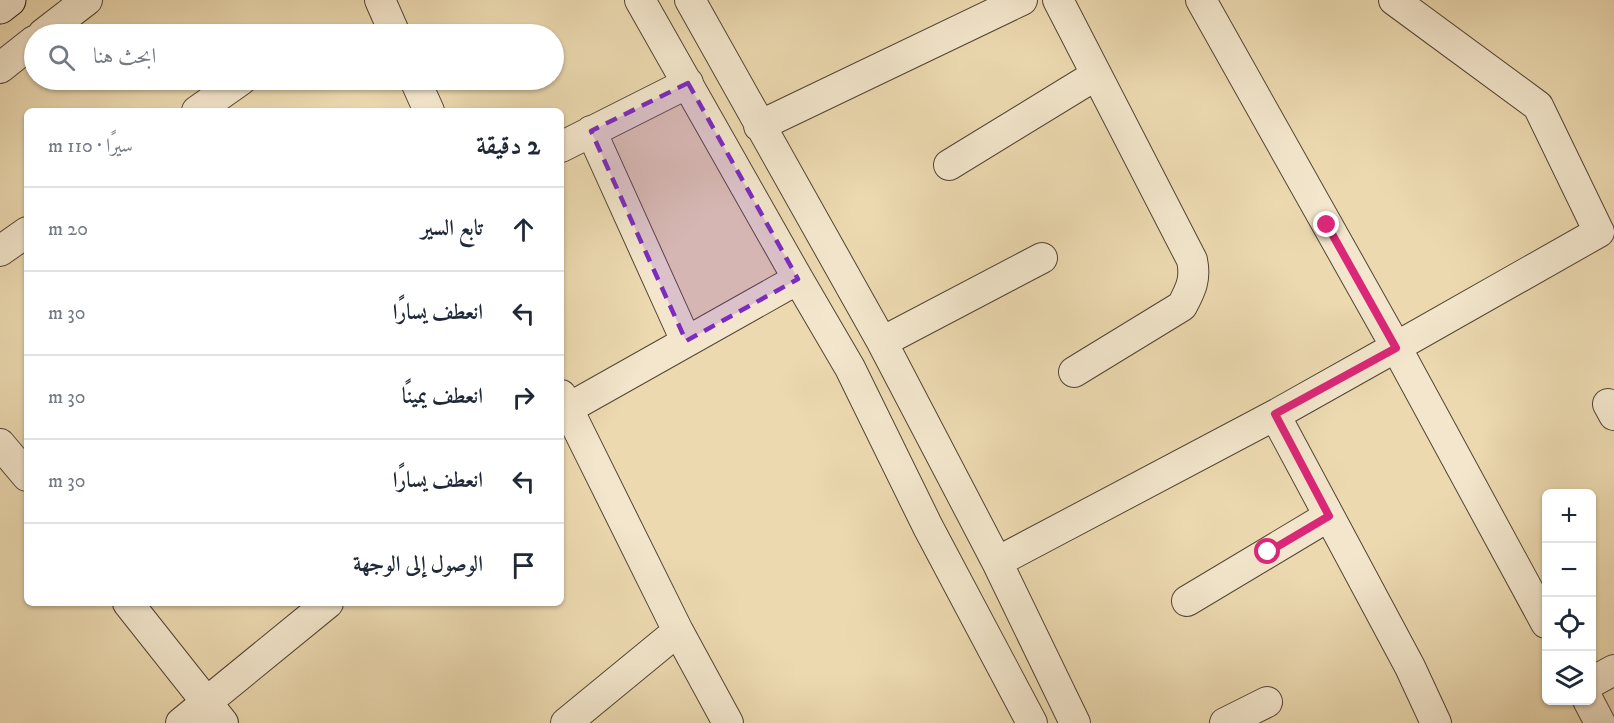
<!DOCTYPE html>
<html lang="ar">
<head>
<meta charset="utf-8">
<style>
  :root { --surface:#fff; --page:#f6f6f7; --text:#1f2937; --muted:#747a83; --line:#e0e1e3 }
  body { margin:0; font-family:"IM FELL DW Pica",Amiri,serif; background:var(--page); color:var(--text); direction:rtl }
  .controls { position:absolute; right:18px; bottom:18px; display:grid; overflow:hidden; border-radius:9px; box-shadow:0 2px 4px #0004 }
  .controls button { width:54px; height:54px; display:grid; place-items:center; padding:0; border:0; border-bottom:2px solid var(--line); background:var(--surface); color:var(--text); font:30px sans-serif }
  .stop { position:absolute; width:18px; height:18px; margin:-14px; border:4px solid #db2777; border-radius:50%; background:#fff }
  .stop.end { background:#db2777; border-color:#fff; box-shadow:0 2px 6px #0008 }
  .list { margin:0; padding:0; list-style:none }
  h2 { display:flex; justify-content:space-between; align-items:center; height:78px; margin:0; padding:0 24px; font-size:26px }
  h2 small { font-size:20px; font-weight:400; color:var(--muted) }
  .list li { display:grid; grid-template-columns:39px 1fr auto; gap:18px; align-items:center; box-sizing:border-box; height:84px; padding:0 24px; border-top:2px solid var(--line) }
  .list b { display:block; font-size:22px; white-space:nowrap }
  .list em { font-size:20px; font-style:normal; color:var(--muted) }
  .icon { flex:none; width:33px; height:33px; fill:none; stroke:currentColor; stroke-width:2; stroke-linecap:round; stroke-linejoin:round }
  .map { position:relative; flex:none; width:1614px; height:723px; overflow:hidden; direction:ltr }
  .search { position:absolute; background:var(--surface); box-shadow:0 2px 4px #0004; left:24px; top:24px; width:540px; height:66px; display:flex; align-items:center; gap:15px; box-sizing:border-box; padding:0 21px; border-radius:33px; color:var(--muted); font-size:22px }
  .panel { position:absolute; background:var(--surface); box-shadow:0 2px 4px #0004; left:24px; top:108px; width:540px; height:498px; border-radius:9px; direction:rtl }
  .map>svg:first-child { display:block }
</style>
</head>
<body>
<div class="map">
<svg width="1614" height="723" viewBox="0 0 1614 723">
  <rect width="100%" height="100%" fill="#ecd9b0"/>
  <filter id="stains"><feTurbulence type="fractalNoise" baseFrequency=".00333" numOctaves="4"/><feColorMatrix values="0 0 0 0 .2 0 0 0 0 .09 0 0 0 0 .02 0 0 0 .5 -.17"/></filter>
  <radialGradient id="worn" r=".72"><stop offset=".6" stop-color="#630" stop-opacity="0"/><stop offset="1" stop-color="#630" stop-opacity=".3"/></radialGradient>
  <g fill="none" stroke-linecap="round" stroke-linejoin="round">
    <defs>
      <path id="street" d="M380,0L395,34
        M640,0L798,279L850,368L928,527L1032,723
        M690,0L882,342L997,562L1075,723
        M1058,0L1192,260C1196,279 1191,289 1182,306L1074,372
        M1201,0L1396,347L1546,623
        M43,34L87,0
        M0,68L34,41
        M415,80L429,111
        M197,111L241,80
        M759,126L1022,0
        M591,131L686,341
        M561,147L688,83
        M949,165L1096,75
        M0,251L27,232
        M882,342L1042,258
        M561,395L678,631L728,723
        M1608,404L1614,415
        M561,414L567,409L798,279
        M1275,415L1410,667L1436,723
        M0,444L27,476
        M997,562L1275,415L1396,347L1599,232L1538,106L1394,0
        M1187,601L1329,516
        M128,603L223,723
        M1592,682L1614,670
        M1588,700L1600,723
        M181,723L328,603
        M566,723L678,631
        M1225,723L1267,702"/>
      <path id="secondary" d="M0,7L9,0"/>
    </defs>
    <use href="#street" stroke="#524534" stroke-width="32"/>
    <use href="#secondary" stroke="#1f140a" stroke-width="35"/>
    <use href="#street" stroke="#f3e6cc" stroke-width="30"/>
    <use href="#secondary" stroke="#f3e6cc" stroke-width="33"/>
  </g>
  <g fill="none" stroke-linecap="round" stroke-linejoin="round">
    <path stroke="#db2777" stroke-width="8" d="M1268,552L1329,516L1275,414L1396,348L1327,225"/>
  </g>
  <path fill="#7b2cbf" fill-opacity="0.2" stroke="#7b2cbf" stroke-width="4.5" stroke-dasharray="12 8" stroke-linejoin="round" d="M688,83L798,279L686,341L591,131Z"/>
  <rect width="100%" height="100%" filter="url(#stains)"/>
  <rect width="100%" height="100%" fill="url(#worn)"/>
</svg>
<div class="controls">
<button>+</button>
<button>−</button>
<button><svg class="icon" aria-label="locate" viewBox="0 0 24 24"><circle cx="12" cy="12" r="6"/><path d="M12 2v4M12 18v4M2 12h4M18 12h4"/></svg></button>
<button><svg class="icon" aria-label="layers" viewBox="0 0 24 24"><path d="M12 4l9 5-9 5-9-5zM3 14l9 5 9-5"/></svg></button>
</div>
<div class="stop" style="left:1268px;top:552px"></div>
<div class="stop end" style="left:1327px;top:225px"></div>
<div class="search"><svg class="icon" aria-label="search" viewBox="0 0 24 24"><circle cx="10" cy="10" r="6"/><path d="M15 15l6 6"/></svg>ابحث هنا</div>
<section class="panel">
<h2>2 دقيقة<small>سيرًا · 110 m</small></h2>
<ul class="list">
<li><svg class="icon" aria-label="ahead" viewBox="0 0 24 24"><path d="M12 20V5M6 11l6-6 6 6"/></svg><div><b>تابع السير</b></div><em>20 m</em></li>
<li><svg class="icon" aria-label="left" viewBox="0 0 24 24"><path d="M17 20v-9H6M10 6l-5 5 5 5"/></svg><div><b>انعطف يسارًا</b></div><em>30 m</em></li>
<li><svg class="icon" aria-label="right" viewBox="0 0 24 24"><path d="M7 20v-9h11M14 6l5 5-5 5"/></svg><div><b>انعطف يمينًا</b></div><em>30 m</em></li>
<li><svg class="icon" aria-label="left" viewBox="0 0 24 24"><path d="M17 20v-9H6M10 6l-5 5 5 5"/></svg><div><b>انعطف يسارًا</b></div><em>30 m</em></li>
<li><svg class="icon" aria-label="arrive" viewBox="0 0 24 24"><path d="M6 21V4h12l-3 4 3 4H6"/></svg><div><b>الوصول إلى الوجهة</b></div></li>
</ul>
</section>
</div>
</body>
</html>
